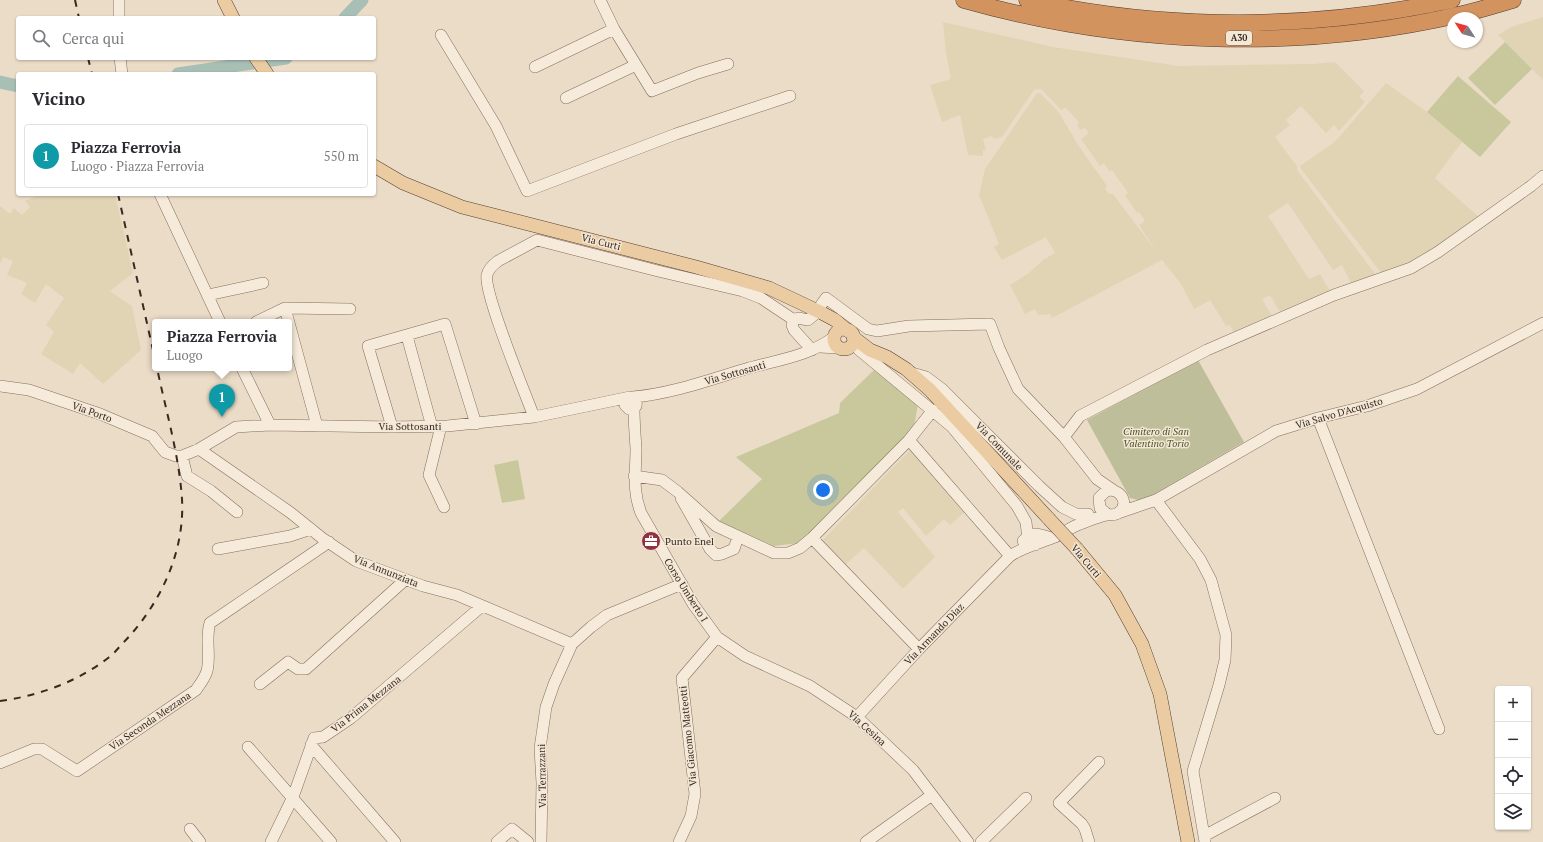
<!DOCTYPE html>
<html lang="it">
<head>
<meta charset="utf-8">
<style>
  :root { --surface:#fff; --page:#f7f7f7; --text:#2b2b33; --muted:#7c7c81; --line:#e1e1e2; --accent:#2563eb }
  body { margin:0; font-family:"PT Serif",serif; background:var(--page); color:var(--text) }
  .controls { position:absolute; right:12px; bottom:12px; display:grid; overflow:hidden; border-radius:4px; box-shadow:0 1px 3px #0004 }
  .controls button { width:36px; height:36px; display:grid; place-items:center; padding:0; border:0; border-bottom:1px solid var(--line); background:var(--surface); color:var(--text); font:20px sans-serif }
  .compass { position:absolute; left:1447px; top:12px; width:36px; height:36px; border-radius:50%; background:var(--surface); box-shadow:0 1px 3px #0004; rotate:306deg }
  .you { position:absolute; left:823px; top:490px; width:14px; height:14px; margin:-10px; border:3px solid #fff; border-radius:50%; background:#1a73e8; box-shadow:0 0 0 6px #1a73e833 }
  .badge { display:grid; place-items:center; width:26px; height:26px; border-radius:50%; background:var(--accent); color:#fff; font-size:13px; font-weight:700 }
  .pin { position:absolute; translate:-50% -33px; filter:drop-shadow(0 1px 2px #0008) }
  .pin::after { content:''; position:absolute; top:21px; width:14px; height:12px; background:inherit; clip-path:polygon(0 0,100% 0,50% 100%) }
  .popup { position:absolute; left:152px; top:319px; width:140px; height:52px; box-sizing:border-box; display:grid; place-content:center; border-radius:4px; background:var(--surface); filter:drop-shadow(0 1px 3px #0005); font-size:13px; white-space:nowrap; color:var(--muted) }
  .popup b { font-size:15px; color:var(--text) }
  .popup::after { content:''; position:absolute; left:50%; top:100%; margin-left:-8px; border:8px solid transparent; border-top-color:var(--surface) }
  .list { margin:0; padding:0; list-style:none }
  h2 { display:flex; justify-content:space-between; align-items:center; height:52px; margin:0; padding:0 16px; font-size:17px }
  h2 small { font-size:13px; font-weight:400; color:var(--muted) }
  .list li { display:grid; grid-template-columns:26px 1fr auto; gap:12px; align-items:center; box-sizing:border-box; height:64px; margin:0 8px 8px; padding:0 8px; border:1px solid var(--line); border-radius:4px }
  .list b { display:block; font-size:15px; white-space:nowrap }
  .list p { margin:0; font-size:13px; white-space:nowrap; color:var(--muted) }
  .list em { font-size:13px; font-style:normal; color:var(--muted) }
  .icon { flex:none; width:22px; height:22px; fill:none; stroke:currentColor; stroke-width:2; stroke-linecap:round; stroke-linejoin:round }
  .map { position:relative; flex:none; width:1543px; height:842px; overflow:hidden }
  .search { position:absolute; background:var(--surface); box-shadow:0 1px 3px #0004; left:16px; top:16px; width:360px; height:44px; display:flex; align-items:center; gap:10px; box-sizing:border-box; padding:0 14px; border-radius:4px; color:var(--muted); font-size:15px }
  .panel { position:absolute; background:var(--surface); box-shadow:0 1px 3px #0004; left:16px; top:72px; width:360px; height:124px; border-radius:4px }
  .map>svg:first-child { display:block }
</style>
</head>
<body>
<div class="map">
<svg width="1543" height="842" viewBox="0 0 1543 842">
  <rect width="100%" height="100%" fill="#ebdcc7"/>
  <path fill="#e0d4b5" d="M1543,17V80L1498,35L1511,27Z
    M943,22L1053,47L1173,65L1176,66L1312,64L1335,62L1364,91L1359,97L1365,102L1339,131L1334,125L1326,133L1301,106L1286,120L1290,125L1275,137L1297,166V170L1376,275L1351,283L1342,265L1333,270L1288,203L1268,216L1309,279L1320,274L1330,291L1280,312L1270,295L1262,299L1272,316L1234,333L1230,325L1226,326L1210,300L1194,309L1181,284L1162,260L1052,318L1050,314L1038,315L1035,309L1025,314L1010,285L1029,273L1043,260L1055,253L1046,237L1002,260L994,247L999,244L979,195L985,169L1037,93H1040L1058,111L1078,145L1107,186L1105,189L1109,194H1113L1156,251L1139,225L1145,221L1139,212L1137,213L1125,195L1128,193L1112,170L1109,171L1104,163L1100,166L1081,139L1089,133L1085,128L1080,130L1077,125L1079,122L1066,108L1061,110L1042,90L1039,89L1034,90L1002,137L994,139L992,136L983,139L986,150H983V156L968,155L960,115L942,122L930,85L951,79L946,53Z
    M1386,83L1427,112L1462,142L1435,178L1480,218L1444,244L1404,267L1382,274L1301,169L1300,166L1332,144L1339,137Z
    M41,194H115L133,273L110,291L132,306L141,350L103,384L80,363L73,374L41,354L54,332L46,325L64,298L46,284L35,303L21,294L27,283L7,275L13,261L3,257L0,264V206L10,214L14,208L22,215L30,207L25,201Z
    M913,447L966,511L950,525L944,519L926,536L903,508L898,512L935,557L903,589L864,548L844,566L820,543Z"/>
  <path fill="#c8c89c" d="M1505,42L1532,69L1495,105L1468,78Z
    M1458,76L1511,122L1480,157L1427,112Z
    M874,370L918,404L914,427L799,543L774,546L719,521L762,479L736,457L839,413L840,403Z
    M518,460L525,499L502,503L494,465Z"/>
  <path fill="#bebe9a" d="M1198,360L1244,442L1142,501L1130,498L1087,420Z"/>
  <g fill="none" stroke-linecap="round" stroke-linejoin="round">
    <path stroke="#a8bfb6" stroke-width="13" d="M345,18L362,0
      M178,74L286,58
      M0,82L18,86"/>
    <defs>
      <path id="minor" d="M119,0V18
        M600,0L614,29L652,91L698,73L728,64
        M441,35L496,126L527,191L676,134L790,96
        M120,58L122,74
        M535,67L614,29
        M566,98L636,65
        M160,194L220,322
        M208,295L263,283
        M821,305L826,298L868,329L877,331L909,326L990,324L999,348L1018,389L1064,437L1097,479L1113,490
        M285,308L317,426
        M256,322L285,308L350,309
        M407,336L432,427
        M820,347L838,348
        M812,350L794,330L792,325L794,320L798,318L808,320L814,315
        M859,350L952,427L1017,506L1026,522L1028,540L1035,545
        M242,368L270,425L392,427L447,426L534,417L630,397C636,397 637,401 636,406L634,408L629,409L625,405V401L628,398
        M912,373L926,377L942,389L1039,486L1062,507L1076,514H1088
        M0,386L29,390L100,414L152,436L165,452L176,456H182L199,449L236,427L270,425
        M633,397C672,394 711,379 749,368C778,360 809,356 834,337
        M634,408C634,422 635,435 636,448C636,472 632,490 641,513L693,604L717,637L745,656L810,686L857,717L913,770L968,842
        M534,417C526,395 483,292 487,275C488,270 494,264 498,261L537,240L658,271L743,291L761,298L794,320
        M1318,418L1439,729
        M441,426L429,475L444,507
        M392,427L368,346L445,324L476,424
        M1064,437L1080,416L1207,350L1334,295L1411,268L1438,252L1531,186L1543,176
        M909,440L1010,556
        M199,449L291,513L322,538L356,561L423,586L457,595L572,644
        M182,456L187,476L211,491L237,512
        M634,476L662,480L678,492L716,526L774,553H788L800,548L812,538L909,440L933,410
        M681,498L710,549L716,555L722,554L734,549L738,537
        M1156,500L1200,559L1211,580L1226,635L1225,660L1219,685L1193,771L1205,842
        M1118,513L1156,500L1276,431L1318,418L1367,406L1417,389L1543,323
        M812,538L919,649
        M1023,541C1034,530 1038,534 1051,538
        M218,549L290,536L311,529
        M260,684L288,662L298,669H306L405,580
        M857,717L919,649L1010,556C1023,547 1040,543 1055,537C1064,533 1071,527 1080,524C1088,521 1098,517 1107,515C1111,514 1114,516 1118,513C1131,504 1120,487 1106,491L1099,498L1100,508L1108,515
        M311,745L395,842
        M248,747L331,842
        M0,763L34,749H42L77,771L196,690C200,684 205,678 207,671C211,655 205,638 210,623L329,542
        M190,829L200,842
        M1204,836L1275,798
        M271,842L293,797L314,738L323,737L351,718L482,606
        M497,842L512,829L528,842
        M541,842L542,783L540,748L546,707L554,684L572,644L591,627L607,615L682,584
        M679,842L691,816L695,794L682,678L717,637
        M866,842L932,795
        M981,842L1026,798
        M1089,842L1085,829L1082,824L1059,803L1099,762"/>
      <path id="major" d="M224,0L233,18
        M256,58L267,74
        M374,166L403,183L462,207L696,267L769,288L822,313L835,320L848,331
        M834 339a10 10 0 1 1 20 0a10 10 0 1 1-20 0Z
        M853,337L870,350L887,357L906,369L930,390L1049,519
        M1077,549L1115,595L1142,644L1160,694L1188,842"/>
      <path id="highway" d="M964,0C1123,45 1296,52 1458,15C1477,11 1495,5 1513,0
        M1027,0C1166,31 1313,30 1452,0"/>
    </defs>
    <use href="#minor" stroke="#856e5e" stroke-width="12"/>
    <use href="#major" stroke="#533d31" stroke-width="14"/>
    <use href="#highway" stroke="#533d31" stroke-width="17"/>
    <use href="#minor" stroke="#f6eada" stroke-width="11"/>
    <use href="#major" stroke="#ebcca2" stroke-width="13"/>
    <use href="#highway" stroke="#d3935f" stroke-width="16"/>
    <path stroke="#372920" stroke-width="2" stroke-dasharray="7 7" stroke-linecap="butt" d="M75,0L79,18
      M88,58L92,74
      M118,194L155,359
      M0,701C38,696 77,682 108,658C114,654 118,648 123,643C160,605 185,552 182,499C179,455 166,411 157,368"/>
    <defs>
      <path id="major-bridge" d="M1049,519L1077,549"/>
    </defs>
    <use href="#major-bridge" stroke="#533d31" stroke-width="14" stroke-linecap="butt"/>
    <use href="#major-bridge" stroke="#ebcca2" stroke-width="13"/>
  </g>
  <defs>
    <symbol id="office-disc" viewBox="-11 -11 22 22"><circle r="9.5" fill="#8f323e" stroke="#f3e7d6"/><path d="M-6-3h4V-5.5h4V-3h4V5H-6ZM-1-4.5V-3h2v-1.5ZM-6 0V1H6V0Z" fill="#fff"/></symbol>
  </defs>
  <g fill-rule="evenodd">
    <use href="#office-disc" x="640" y="530" width="22" height="22"/>
  </g>
  <g text-anchor="middle" dominant-baseline="central" stroke-width="3" stroke-linejoin="round" paint-order="stroke">
    <rect fill="#f3e7d6" stroke="#6f6257" stroke-width="1" x="1226" y="31" width="26" height="14" rx="3"/>
    <g font-size="9" font-weight="bold" fill="#372920">
      <text x="1239" y="38">A30</text>
    </g>
    <g font-size="10" fill="#372920" stroke="#f3e7d6">
      <text transform="translate(601 242) rotate(14)">Via Curti</text>
      <text transform="translate(735 373) rotate(-16)">Via Sottosanti</text>
      <text transform="translate(92 412) rotate(20)">Via Porto</text>
      <text transform="translate(1339 413) rotate(-16)">Via Salvo D'Acquisto</text>
      <text x="410" y="426">Via Sottosanti</text>
      <text transform="translate(999 446) rotate(46)">Via Comunale</text>
      <text transform="translate(1086 561) rotate(50)">Via Curti</text>
      <text transform="translate(386 571) rotate(22)">Via Annunziata</text>
      <text transform="translate(686 590) rotate(58)">Corso Umberto I</text>
      <text transform="translate(934 634) rotate(-46)">Via Armando Diaz</text>
      <text transform="translate(366 704) rotate(-38)">Via Prima Mezzana</text>
      <text transform="translate(150 721) rotate(-34)">Via Seconda Mezzana</text>
      <text transform="translate(867 728) rotate(42)">Via Cesina</text>
      <text transform="translate(688 736) rotate(-96)">Via Giacomo Matteotti</text>
      <text transform="translate(542 776) rotate(-91)">Via Terrazzani</text>
    </g>
    <g font-size="10" font-style="italic" fill="#4c5128" stroke="#f3e7d6">
      <text x="1156" y="431">Cimitero di San<tspan x="1156" dy="12">Valentino Torio</tspan></text>
    </g>
    <g font-size="10" fill="#372920" stroke="#f3e7d6" text-anchor="start">
      <text x="665" y="541">Punto Enel</text>
    </g>
  </g>
</svg>
<div class="controls">
<button>+</button>
<button>−</button>
<button><svg class="icon" aria-label="locate" viewBox="0 0 24 24"><circle cx="12" cy="12" r="6"/><path d="M12 2v4M12 18v4M2 12h4M18 12h4"/></svg></button>
<button><svg class="icon" aria-label="layers" viewBox="0 0 24 24"><path d="M12 4l9 5-9 5-9-5zM3 14l9 5 9-5"/></svg></button>
</div>
<svg class="compass" viewBox="-18 -18 36 36"><path d="M0-13l5 13h-10z" fill="#e53935"/><path d="M0 13l5-13h-10z" fill="#7c7c81"/></svg>
<div class="you"></div>
<div class="pin badge" style="left:222px;top:417px;background:#0f9aa8">1</div>
<div class="popup"><b>Piazza Ferrovia</b>Luogo</div>
<div class="search"><svg class="icon" aria-label="search" viewBox="0 0 24 24"><circle cx="10" cy="10" r="6"/><path d="M15 15l6 6"/></svg>Cerca qui</div>
<section class="panel">
<h2>Vicino<small></small></h2>
<ul class="list">
<li><span class="badge" style="background:#0f9aa8">1</span><div><b>Piazza Ferrovia</b><p>Luogo · Piazza Ferrovia</p></div><em>550 m</em></li>
</ul>
</section>
</div>
</body>
</html>
